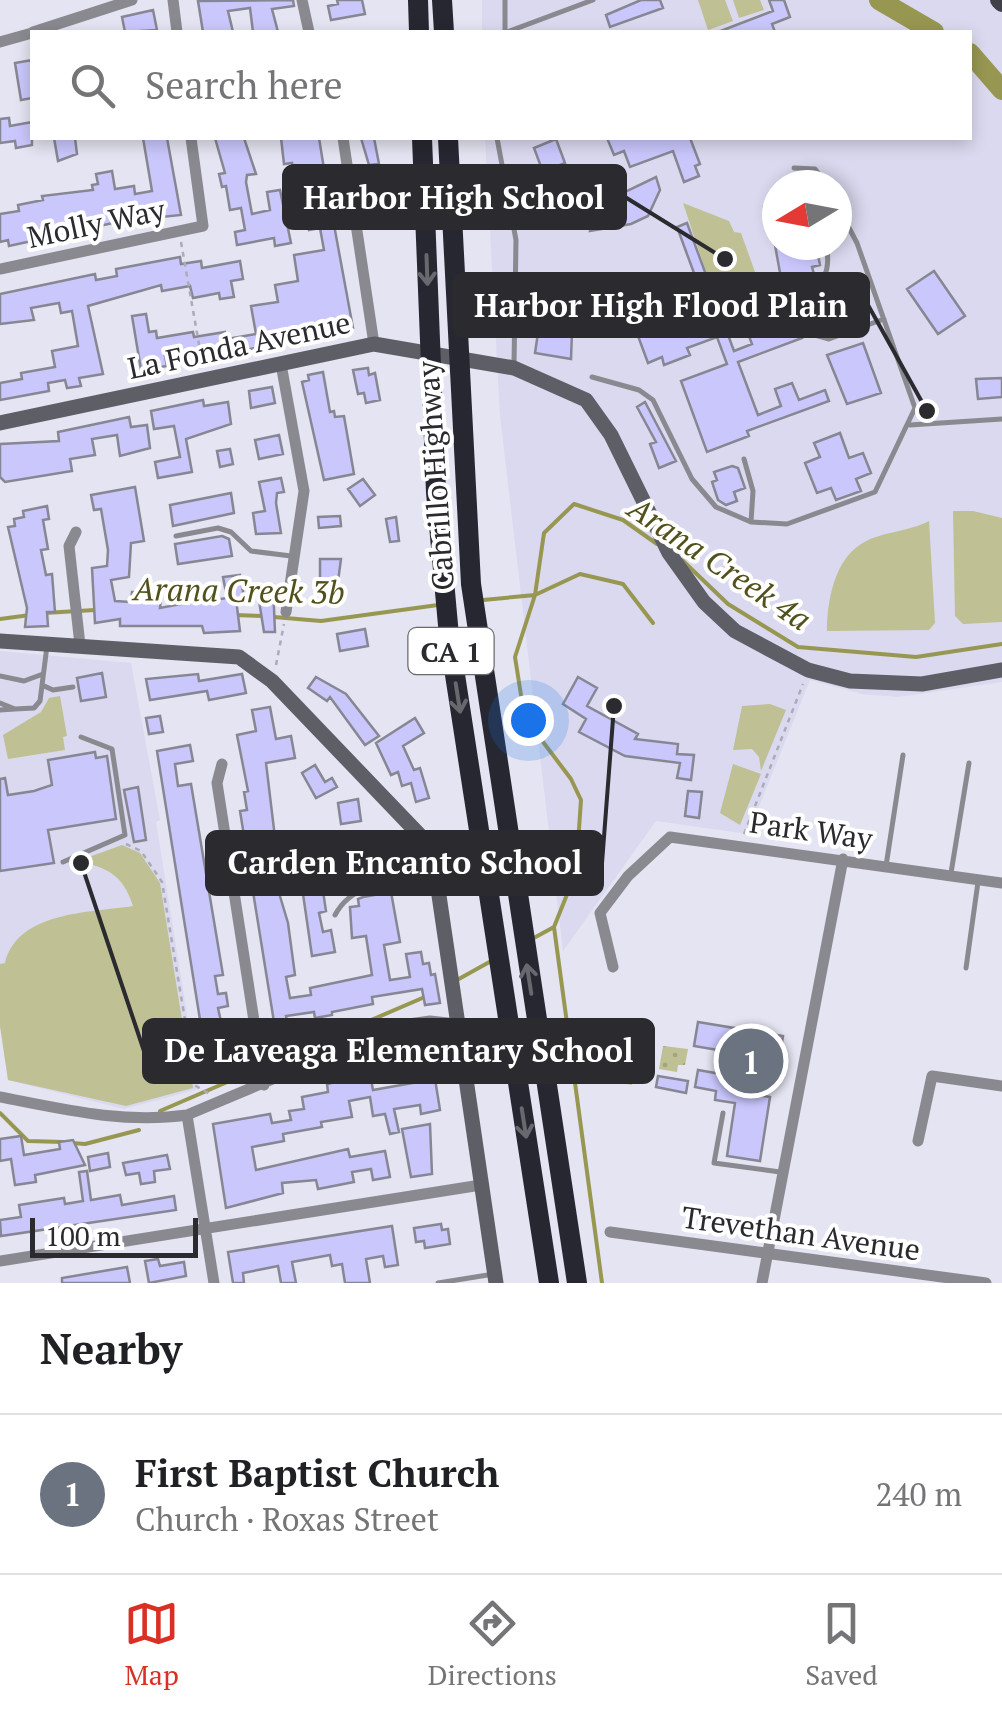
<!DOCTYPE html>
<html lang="en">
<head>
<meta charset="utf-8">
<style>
  :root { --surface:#fff; --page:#f2f2f2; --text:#202124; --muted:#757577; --line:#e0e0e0; --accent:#d93025 }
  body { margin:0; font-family:"PT Serif",serif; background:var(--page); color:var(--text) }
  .compass { position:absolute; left:762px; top:170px; width:90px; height:90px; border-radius:50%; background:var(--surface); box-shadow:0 5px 15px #0003; rotate:260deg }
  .scale { position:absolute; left:30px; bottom:25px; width:168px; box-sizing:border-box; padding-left:10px; border:5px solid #2a2a2f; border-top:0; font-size:28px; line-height:35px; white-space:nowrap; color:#2a2a2f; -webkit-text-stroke:8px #fff; paint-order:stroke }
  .you { position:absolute; left:528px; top:720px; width:35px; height:35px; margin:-25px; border:8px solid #fff; border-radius:50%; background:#1a73e8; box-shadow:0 0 0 15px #1a73e833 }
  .badge { display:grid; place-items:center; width:65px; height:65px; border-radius:50%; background:var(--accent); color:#fff; font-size:32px; font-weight:700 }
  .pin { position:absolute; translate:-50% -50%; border:5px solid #fff; box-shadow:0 2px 10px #0006 }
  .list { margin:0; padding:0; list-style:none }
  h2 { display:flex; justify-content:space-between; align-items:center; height:130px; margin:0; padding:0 40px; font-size:42px }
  h2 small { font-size:32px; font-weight:400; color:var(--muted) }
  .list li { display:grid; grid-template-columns:65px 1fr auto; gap:30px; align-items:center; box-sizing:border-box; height:160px; padding:0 40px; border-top:2px solid var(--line) }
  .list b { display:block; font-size:38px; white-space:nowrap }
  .list p { margin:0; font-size:32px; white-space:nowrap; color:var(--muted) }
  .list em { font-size:32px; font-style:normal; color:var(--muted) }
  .icon { flex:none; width:55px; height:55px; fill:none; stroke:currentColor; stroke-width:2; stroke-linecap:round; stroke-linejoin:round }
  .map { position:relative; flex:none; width:1002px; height:1283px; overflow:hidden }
  .search { position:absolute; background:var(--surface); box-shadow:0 5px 15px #0003; left:30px; right:30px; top:30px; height:110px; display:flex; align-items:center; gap:25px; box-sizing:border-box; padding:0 35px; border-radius:0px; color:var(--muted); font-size:38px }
  .sheet { height:290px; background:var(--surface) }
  nav { display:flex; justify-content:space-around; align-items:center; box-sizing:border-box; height:140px; border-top:2px solid var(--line); background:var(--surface); font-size:28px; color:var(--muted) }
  nav a { display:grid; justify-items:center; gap:5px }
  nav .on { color:var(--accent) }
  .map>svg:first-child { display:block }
</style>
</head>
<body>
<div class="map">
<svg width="1002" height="1283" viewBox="0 0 1002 1283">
  <defs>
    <pattern id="park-dots" width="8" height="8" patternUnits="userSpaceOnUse" patternTransform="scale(2.5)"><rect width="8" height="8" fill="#bfc093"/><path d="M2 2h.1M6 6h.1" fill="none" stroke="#a4a57f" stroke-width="1.8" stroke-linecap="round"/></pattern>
  </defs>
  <rect width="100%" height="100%" fill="#e4e4f2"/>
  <path fill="#dad9ef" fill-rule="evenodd" d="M482,0H1002V682L898,697L862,694L810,680L748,834L656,821L563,951L500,416L485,138H970V32H482ZM777,185H837V245H777Z
    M0,651L131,663L160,820L156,822L199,1089L124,1109L8,1080L0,1026Z"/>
  <path fill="#bfc093" d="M698,0H725L733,21L708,30Z
    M733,0H760L764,10L739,18Z
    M683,203L729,221L734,232L741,233L759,283L715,299Z
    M973,511L1002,518V622L963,624L955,616L953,511Z
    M929,521L935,623L929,630L827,631C827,602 834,561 861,544C879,532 908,532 929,521Z
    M60,696L67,736L63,737L65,750L8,759L3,735L41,712L49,698Z
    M770,704L786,710L761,771L759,757L752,749L733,750L742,706Z
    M733,764L761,774L740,825L720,813Z
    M122,845L140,853L160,883L193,1088L126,1106L8,1080L0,1026V964L5,963C18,911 89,913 133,906C123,874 107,868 78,861Z
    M596,1061L635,1068L632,1085L593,1079Z"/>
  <path fill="url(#park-dots)" d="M663,1046L688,1049L685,1065H678L677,1072L659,1069Z"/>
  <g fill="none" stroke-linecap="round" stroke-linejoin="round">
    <path stroke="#979751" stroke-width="4" d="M682,560L728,604L798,647L916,657L1002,644
      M483,600L535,595L580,574L623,584L653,623
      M44,613L95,610
      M234,615L265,616
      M274,617L321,621L438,605
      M0,619L30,615
      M554,927L576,872L581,800L571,779L534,730L521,695L515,657L535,595L544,533L574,504L623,520L657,544
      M554,927L602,1283
      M532,939L554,927
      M457,980L493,960
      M160,1111L427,996
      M0,1113L28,1141L63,1142
      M72,1143L85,1144L139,1130"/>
    <path stroke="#979751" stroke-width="20" d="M879,0L934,32
      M970,53L1002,90"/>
  </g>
  <path fill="#c9c7fc" stroke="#878693" stroke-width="2.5" fill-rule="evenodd" d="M293,0L294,6L272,9L278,32H253L250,8L228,11L233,32H203L198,1Z
    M337,0H362L365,14L331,20L328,6L338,4Z
    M641,0H660L663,8L610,27L606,15Z
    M769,0H784L790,17L772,24L775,32H718L773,11Z
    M153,10L157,30L125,32L122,17Z
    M32,60V98L21,100L15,63Z
    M9,118L10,126L32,122V145L16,148L15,141L0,143V119Z
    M54,138H75L77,154L58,161Z
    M143,138H167L181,215L122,221L9,246L8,240L0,242V214L19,211L18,205L43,200L42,196L93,190L92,185L98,184L96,174L112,171L115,189L134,186L135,194L152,191Z
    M215,138H244L256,174L247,175L246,182L252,214L270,210L267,192L280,190L291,243L275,246L274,238L237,245L235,232L245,230L241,208L230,210L226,186L222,187L219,174L225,173Z
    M281,138H319L327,187L297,193L292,163L284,164Z
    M361,138H374L379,164L369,165Z
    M607,138H690L700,164L695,166L699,176L684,182L673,151L630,167L624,151L614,155Z
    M556,139L565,163L543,172L534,148Z
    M656,177L660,190L648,216L631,224L590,231L593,217L612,210L608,200Z
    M777,201V239L764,207Z
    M332,214L353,328L297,334V339L184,363L181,348L164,351L167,366L141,370L132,316L146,314L149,332L156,331L157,338L193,332L194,337L225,332L227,339L256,334L251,306L278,302L275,285L298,281L294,255L324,250L320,228L309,230L307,219Z
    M687,223L720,313L776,292L780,303L772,306L779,326L794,320L802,338L738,362L758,415L781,406L775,389L792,383L799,400L825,390L829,401L747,431L749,436L707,452L681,381L727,364L717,337L687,348L690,355L664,365L662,357L648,363L624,298L638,293L636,286L661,277L664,284L694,273L677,227ZM742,318L752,344L734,351L724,324Z
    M775,245H816L820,265L812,267L814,274L782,284Z
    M180,257L181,264L201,261L202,268L240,261L243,279L231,281L234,297L220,299L219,293L193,298L190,286L162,291L161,285L88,306L103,374L79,378L81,386L67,388L65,380L48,383L49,391L0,400V383L22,379L21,373L55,367L52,351L78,346L72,311L61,313L59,303L31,308L34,320L0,324V294L95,274L96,280L117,276L116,269Z
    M934,271L965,316L938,334L907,289Z
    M539,326L572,332L571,359L535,353Z
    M863,343L881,393L847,404L827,355Z
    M368,368L369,375L375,373L380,400L366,403L364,393L358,394L353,370Z
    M323,372L330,412L334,411L335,417L344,416L354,474L324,480L302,382L309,380L308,375Z
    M1002,378V397L978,399L976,379Z
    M272,387L275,403L251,408L249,391Z
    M203,400L204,406L228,402L231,424L186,439L192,472L158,478L155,462L180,457L174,426L154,429L151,411Z
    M645,402L676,461L659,468L650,444L656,442L637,407Z
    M129,417L131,427L147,425L150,448L120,456L117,435L92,439L95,455L70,459L72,471L5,482L0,477V444L59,441L58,432Z
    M840,433L849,458L863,453L871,473L856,479L861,491L836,500L831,488L817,493L805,463L820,457L814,443Z
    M279,435L283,454L259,459L255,440Z
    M230,449L233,464L220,467L217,451Z
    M732,466L738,468L745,488L734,492L737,501L726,505L718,500L712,482L717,480L714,472Z
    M281,478L284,492L277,493L276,503L281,533L256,534L253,513L265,511L259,482Z
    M363,479L375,495L360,506L348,489Z
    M135,487L144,541L131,543L129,577L111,580L115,601L131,602L132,592H143L142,598L161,599L160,608L181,604L180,597L194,595L195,603L227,598L223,577L240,575L244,597L236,599L240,631L204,633L202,626H120V619L95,623L92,568L107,566L108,550L101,509L94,510L91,495Z
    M231,493L234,513L173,526L170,505Z
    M47,506L49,519L43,520L48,549L41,550L46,575L52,574L55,612H47L48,626L25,627L27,608L8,527L15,526L14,519L24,517L23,511Z
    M340,516L341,526L319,528L318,517Z
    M396,517L399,541L390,542L386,519Z
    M222,536L229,539L232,556L178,564L175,544Z
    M320,559H341L337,589H320Z
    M273,585L275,632H264L257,588Z
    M365,629L368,646L340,651L337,634Z
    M102,673L106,697L81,701L77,678Z
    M198,674L199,681L242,674L246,693L209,700L207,691L150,700L146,679Z
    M316,677L346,694L379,736L365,745L330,697L327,701L308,688Z
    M578,677L597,688L587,706L638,734L635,739L678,744L677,754L694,755L691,780L677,778L680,763L625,756L579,732L586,719L563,704Z
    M270,707L276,739L291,736L295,758L266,763L277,854L268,856L288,923L295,975L286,977L290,998L311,995L310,988L372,975L366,936L352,938L350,907L359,906L358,899L363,897L391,892L400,942L384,945L390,980L410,977L406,954L421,952L423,964L429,963L431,975L435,974L440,1003L425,1005L422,989L372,997L373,1004L332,1012V1015L315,1018L314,1012L286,1016L290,1035L312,1032L314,1046L279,1053L240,811L247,810L244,792L248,791L237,735L256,731L252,710Z
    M160,716L163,732L149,734L146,718Z
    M415,718L424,733L403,746L414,770L420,768L429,798L416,802L411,783L402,786L398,772L391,775L376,743Z
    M190,745L193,761L175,764L178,786L191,784L223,975L215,976L218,994L226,993L228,1006L218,1008L222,1026L231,1024L239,1072L211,1078L207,1059L215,1058L209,1024L201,1026L157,751Z
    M95,752L96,758L107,756L116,819L48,830L54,863L0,871V779L5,778L8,795L34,791L52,785L48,760Z
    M315,765L325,782L332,778L337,787L316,798L302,773Z
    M138,787L146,840L134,842L124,790Z
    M688,791L702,792L699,818L685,816Z
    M358,799L361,821L341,824L338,803Z
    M323,891L326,911L319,913L323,932L331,930L335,952L312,956L303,894Z
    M698,1022L783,1036L776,1080L750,1075L747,1093L770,1097L760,1161L727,1156L735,1103L715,1100L716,1091L695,1087L698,1070L721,1074L724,1051L694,1046Z
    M370,1074L373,1090L435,1079L440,1110L421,1114L420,1105L394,1109L399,1132L390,1134L385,1114L373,1116L370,1097L349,1101L352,1117L321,1122L322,1127L283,1134L284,1141L252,1147L256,1170L348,1149L350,1157L385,1151L390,1177L373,1180L371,1169L352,1172L354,1182L318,1189L316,1180L282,1183L283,1193L226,1208L213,1124L270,1114L272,1123L291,1120L289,1111L304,1109L302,1097L328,1092L327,1084Z
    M658,1076L688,1081L686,1093L656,1087Z
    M430,1124L432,1174L411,1177L402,1129Z
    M21,1136L24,1155L60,1149L59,1142L73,1140L85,1165L35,1175L36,1182L15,1185L11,1159L0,1161V1139Z
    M108,1153L110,1167L90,1171L88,1157Z
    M167,1155L170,1169L154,1171L155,1182L141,1184L139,1173L126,1175L123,1163Z
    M87,1171L91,1200L120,1195L122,1205L174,1196L176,1210L1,1236L0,1220L21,1217L19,1205L64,1198L65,1204L83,1201L79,1172Z
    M441,1224L442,1230L448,1229L450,1244L425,1248L424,1241L416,1242L414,1228Z
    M392,1226L398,1265L385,1267L383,1256L366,1259L370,1283H345L342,1264L332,1266L330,1255L292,1262L296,1283H281L278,1266L243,1273L244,1283H233L228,1252Z
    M158,1259L160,1266L184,1262L186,1276L149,1283L145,1261Z
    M127,1267L130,1283H62V1278Z"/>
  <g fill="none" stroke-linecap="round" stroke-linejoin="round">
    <path stroke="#acacb7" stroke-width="2.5" stroke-dasharray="5 5" stroke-linecap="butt" d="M181,242L203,367
      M276,665L284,624
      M744,834L803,684
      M126,844L141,851L162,882L196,1086L210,1094"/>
    <path stroke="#89898f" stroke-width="5" d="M505,32V0
      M507,32L593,0
      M497,138L516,240L514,365
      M794,168L815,169L827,185
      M827,245C829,273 828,282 799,291L795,301L804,332L829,339L884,319
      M592,377L639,390L653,400L692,479L716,507L751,522L787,524L875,492L915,408L857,243L837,205
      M910,425L1002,419
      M744,459L753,491L751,522
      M176,536L218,528L231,532L251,551L291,556
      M0,676L24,681L43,674
      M42,685L53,690L73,687
      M0,703L15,709L34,708L40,701L47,646
      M0,710L15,709
      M63,862L125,835L112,749L81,737
      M886,866L903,755
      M951,873L969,763
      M335,915C354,879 395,883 433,878
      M966,968L978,882
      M723,1113L714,1163L780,1172
      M438,1283L494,1274"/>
    <path stroke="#89898f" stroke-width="11" d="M173,0L177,32
      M302,0L309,32
      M33,32L132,0
      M0,42L32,33
      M343,138L374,344
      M0,269L203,226L191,138
      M281,364L304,491L286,612
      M76,532L69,546L80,645
      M222,764L217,783L264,1085
      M613,967L600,913L628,876L670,837L1002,883
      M0,1097C62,1109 123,1124 187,1115L401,1025L430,1021L457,1024
      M187,1115L214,1283
      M918,1141L932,1076L1002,1086
      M610,1232L986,1283
      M0,1261L481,1185
      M762,1283L843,859"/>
    <path stroke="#5e5e66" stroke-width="15" d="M0,423L374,344L514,368L586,400L611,435L669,553L704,602L735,631L808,670L850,681L922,684L1002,670
      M0,641L239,657L272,681L432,848L496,1283"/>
    <path stroke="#404049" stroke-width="18" d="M999,0L1002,3"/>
    <path stroke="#272731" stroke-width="20" d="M418,0L419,32
      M442,0L444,32
      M422,138L436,492L449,636L549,1283
      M448,138L471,584L577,1283"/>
  </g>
  <defs><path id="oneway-shaft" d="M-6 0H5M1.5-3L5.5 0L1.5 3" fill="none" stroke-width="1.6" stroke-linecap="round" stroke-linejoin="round" transform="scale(2.5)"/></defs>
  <g stroke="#68686f">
    <use href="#oneway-shaft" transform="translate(427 270) rotate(88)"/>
    <use href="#oneway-shaft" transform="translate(458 698) rotate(81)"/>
    <use href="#oneway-shaft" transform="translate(529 979) rotate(-99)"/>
    <use href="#oneway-shaft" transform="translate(524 1123) rotate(81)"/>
  </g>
  <g text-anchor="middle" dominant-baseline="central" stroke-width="8" stroke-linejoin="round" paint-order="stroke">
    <rect fill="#fff" stroke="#6a6a6d" stroke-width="2.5" x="408.5" y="628" width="85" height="46" rx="8"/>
    <g font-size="28" font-weight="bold" fill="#2a2a2f">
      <text x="451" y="651">CA 1</text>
    </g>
    <g font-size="30" fill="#2a2a2f" stroke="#fff">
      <text transform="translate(96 223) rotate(-12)">Molly Way</text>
      <text transform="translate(239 345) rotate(-12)">La Fonda Avenue</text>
      <text transform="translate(435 476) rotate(-94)">Cabrillo Highway</text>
      <text transform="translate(811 830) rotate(8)">Park Way</text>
      <text transform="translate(801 1233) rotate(8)">Trevethan Avenue</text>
    </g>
    <g font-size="32" font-style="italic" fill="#52511c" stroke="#fff">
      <text transform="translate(720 563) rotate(34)">Arana Creek 4a</text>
      <text transform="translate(239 590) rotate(1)">Arana Creek 3b</text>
    </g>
  </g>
  <path fill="none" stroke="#2a2a2f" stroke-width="4" d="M725 259L625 197M927 411L868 305M614 706L602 863M81 863L144 1051"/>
  <g fill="#2a2a2f" stroke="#fff" stroke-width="4">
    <circle cx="725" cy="259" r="10"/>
    <circle cx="927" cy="411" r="10"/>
    <circle cx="614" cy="706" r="10"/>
    <circle cx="81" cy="863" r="10"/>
  </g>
  <g fill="#2a2a2f" stroke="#2a2a2f" stroke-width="4">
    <rect x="284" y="166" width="341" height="62" rx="10"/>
    <rect x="454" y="274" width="414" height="62" rx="10"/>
    <rect x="207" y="832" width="395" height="62" rx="10"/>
    <rect x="144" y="1020" width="509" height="62" rx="10"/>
  </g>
  <g font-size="32" text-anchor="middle" font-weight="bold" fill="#fff">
    <text x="454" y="209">Harbor High School</text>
    <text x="661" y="317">Harbor High Flood Plain</text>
    <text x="405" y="874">Carden Encanto School</text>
    <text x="399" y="1062">De Laveaga Elementary School</text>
  </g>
</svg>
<svg class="compass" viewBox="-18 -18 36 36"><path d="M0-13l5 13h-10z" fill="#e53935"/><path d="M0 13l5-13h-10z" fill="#757577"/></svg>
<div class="scale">100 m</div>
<div class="you"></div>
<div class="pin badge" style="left:751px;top:1061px;background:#6b7280">1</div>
<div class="search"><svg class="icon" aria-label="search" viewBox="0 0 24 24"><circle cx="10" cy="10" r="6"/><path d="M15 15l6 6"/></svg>Search here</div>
</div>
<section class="sheet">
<h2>Nearby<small></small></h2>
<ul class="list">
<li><span class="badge" style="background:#6b7280">1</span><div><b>First Baptist Church</b><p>Church · Roxas Street</p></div><em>240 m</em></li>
</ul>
</section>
<nav>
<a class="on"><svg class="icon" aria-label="map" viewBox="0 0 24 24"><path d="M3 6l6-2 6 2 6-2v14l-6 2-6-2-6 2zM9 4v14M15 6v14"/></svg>Map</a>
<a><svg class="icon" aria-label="directions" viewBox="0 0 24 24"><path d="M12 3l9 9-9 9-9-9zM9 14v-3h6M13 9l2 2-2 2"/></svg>Directions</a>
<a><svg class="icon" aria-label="saved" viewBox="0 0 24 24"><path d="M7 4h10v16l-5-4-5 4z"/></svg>Saved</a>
</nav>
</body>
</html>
